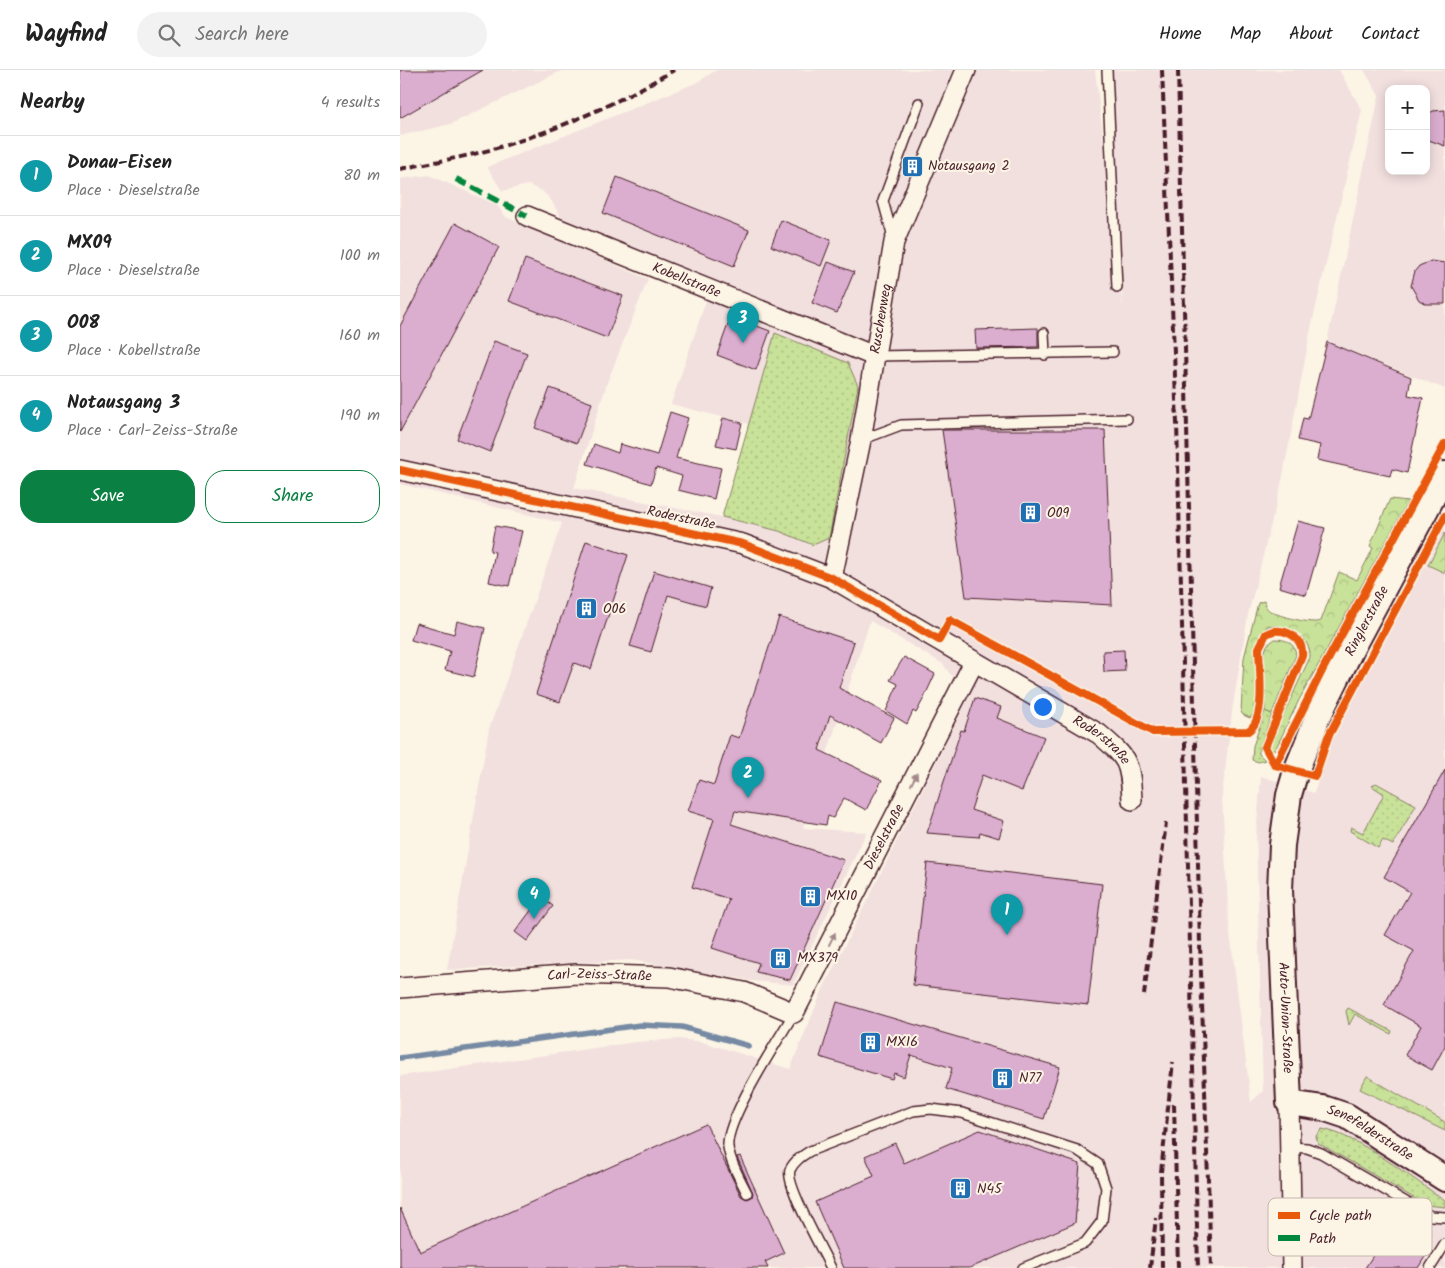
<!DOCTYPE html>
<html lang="en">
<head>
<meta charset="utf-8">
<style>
  :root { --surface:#fff; --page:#f2f2f2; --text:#222; --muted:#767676; --line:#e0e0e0; --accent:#0b8043 }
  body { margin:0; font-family:Kalam,sans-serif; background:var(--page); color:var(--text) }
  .controls { position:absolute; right:15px; top:15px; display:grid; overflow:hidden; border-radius:10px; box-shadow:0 2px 12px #0003 }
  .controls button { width:45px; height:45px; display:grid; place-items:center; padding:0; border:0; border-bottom:1px solid var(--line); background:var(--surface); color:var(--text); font:25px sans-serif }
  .you { position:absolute; left:642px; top:636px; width:18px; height:18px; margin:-12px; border:4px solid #fff; border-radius:50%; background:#1a73e8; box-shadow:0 0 0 8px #1a73e833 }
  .badge { display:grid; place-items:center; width:32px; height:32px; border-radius:50%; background:var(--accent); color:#fff; font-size:16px; font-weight:700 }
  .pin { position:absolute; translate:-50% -41px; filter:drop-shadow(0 1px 2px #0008) }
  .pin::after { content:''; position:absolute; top:26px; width:18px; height:15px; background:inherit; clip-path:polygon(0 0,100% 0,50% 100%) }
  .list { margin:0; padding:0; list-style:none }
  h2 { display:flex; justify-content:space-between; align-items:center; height:65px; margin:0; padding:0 20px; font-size:21px }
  h2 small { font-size:16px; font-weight:400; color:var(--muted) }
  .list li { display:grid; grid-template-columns:32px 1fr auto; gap:15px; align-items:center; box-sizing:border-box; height:80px; padding:0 20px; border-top:1px solid var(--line) }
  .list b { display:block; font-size:19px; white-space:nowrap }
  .list p { margin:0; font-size:16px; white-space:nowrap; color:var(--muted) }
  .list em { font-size:16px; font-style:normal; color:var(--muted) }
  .actions { display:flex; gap:10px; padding:15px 20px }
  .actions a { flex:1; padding:11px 0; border:1px solid var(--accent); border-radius:20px; text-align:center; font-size:18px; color:var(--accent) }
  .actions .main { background:var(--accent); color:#fff }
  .icon { flex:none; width:28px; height:28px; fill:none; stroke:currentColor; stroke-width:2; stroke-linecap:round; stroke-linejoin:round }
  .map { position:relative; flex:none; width:1045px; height:1198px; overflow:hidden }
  header { display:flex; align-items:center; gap:30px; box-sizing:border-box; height:70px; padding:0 25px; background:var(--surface); border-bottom:1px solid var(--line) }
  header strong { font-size:24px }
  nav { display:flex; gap:28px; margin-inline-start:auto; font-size:18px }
  .search { width:350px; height:45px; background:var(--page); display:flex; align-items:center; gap:12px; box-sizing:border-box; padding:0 18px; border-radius:28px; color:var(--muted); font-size:19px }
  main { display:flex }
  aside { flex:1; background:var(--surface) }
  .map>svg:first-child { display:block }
</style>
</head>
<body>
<header>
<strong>Wayfind</strong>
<div class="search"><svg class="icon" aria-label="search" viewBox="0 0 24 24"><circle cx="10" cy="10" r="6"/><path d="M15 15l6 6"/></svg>Search here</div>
<nav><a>Home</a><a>Map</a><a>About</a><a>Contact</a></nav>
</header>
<main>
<aside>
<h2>Nearby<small>4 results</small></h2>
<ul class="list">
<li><span class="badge" style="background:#0f9aa8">1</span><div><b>Donau-Eisen</b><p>Place · Dieselstraße</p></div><em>80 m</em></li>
<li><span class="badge" style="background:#0f9aa8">2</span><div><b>MX09</b><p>Place · Dieselstraße</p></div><em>100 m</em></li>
<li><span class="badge" style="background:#0f9aa8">3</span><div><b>O08</b><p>Place · Kobellstraße</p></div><em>160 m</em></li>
<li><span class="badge" style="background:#0f9aa8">4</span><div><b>Notausgang 3</b><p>Place · Carl-Zeiss-Straße</p></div><em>190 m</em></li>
</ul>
<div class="actions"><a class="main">Save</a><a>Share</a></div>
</aside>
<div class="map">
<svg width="1045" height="1198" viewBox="0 0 1045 1198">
  <defs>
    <pattern id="grass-dots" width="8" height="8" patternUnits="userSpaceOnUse" patternTransform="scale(1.25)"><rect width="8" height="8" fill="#c8e299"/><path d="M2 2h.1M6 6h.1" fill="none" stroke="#adc184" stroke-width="1.8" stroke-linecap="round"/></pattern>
    <pattern id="forest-crowns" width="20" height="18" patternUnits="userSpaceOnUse" patternTransform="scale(1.25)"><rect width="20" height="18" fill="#c8e299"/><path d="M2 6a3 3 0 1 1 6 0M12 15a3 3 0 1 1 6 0" fill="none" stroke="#adc184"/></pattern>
  </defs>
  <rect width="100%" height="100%" fill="#fcf5e5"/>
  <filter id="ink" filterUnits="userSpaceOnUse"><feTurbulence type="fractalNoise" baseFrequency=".02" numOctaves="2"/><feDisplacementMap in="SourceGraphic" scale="10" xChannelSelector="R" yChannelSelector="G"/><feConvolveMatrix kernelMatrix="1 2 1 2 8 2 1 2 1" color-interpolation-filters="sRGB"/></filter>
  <g filter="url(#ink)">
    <path fill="#f2e0df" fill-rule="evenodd" d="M0,0H163L51,54L0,66Z
      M316,0H695L723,238L711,0H939L962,40L911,258L882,411L848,545L833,635L822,726L829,854L851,1032L863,1021L856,765L861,706L914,723L932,668L1002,539L1045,455V1198H0V1006L236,972L279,969L303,972L390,999L422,921L571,622L549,603L543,594L470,551L403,758L467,762L393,915L353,911L231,890L47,900L89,659L162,453L0,414V109L29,105L97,135L106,147L248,209L207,313L174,418L322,447L349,354L271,334L312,213L172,157L160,146L151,130L142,121L128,115L102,121L87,97L298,12Z
      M964,0H1045V319L927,272L979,26ZM989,19H1026V101H989Z"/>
    <path fill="url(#grass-dots)" stroke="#898062" d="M375,263L448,293L458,316L429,468L413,475L379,461L322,447Z
      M865,641L872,644L859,679V684L865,690L859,692L852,690L853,676Z
      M976,713L1016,735L993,775L983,770L978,778L950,761L951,757L963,763L984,724L972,716Z
      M948,938L992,961L991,964L955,944L949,955L946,941Z
      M922,1059C960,1066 1012,1109 1045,1130V1137L1026,1135L918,1073L916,1066Z"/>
    <path fill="url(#forest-crowns)" stroke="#898062" d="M990,429L1008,431L899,630L877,676L874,680L870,679L871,672L910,587C911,566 885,553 868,556L855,574L857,640L850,648L843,645L841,642L844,588L858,533L864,531C865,535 866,538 870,541C878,546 913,555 921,551L939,502L957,510L973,478L970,476Z
      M1045,463V503L1028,495Z
      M875,569C886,569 895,573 896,585L872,644L865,641L864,584L867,575Z
      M967,1006L1045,1052V1061L960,1019Z"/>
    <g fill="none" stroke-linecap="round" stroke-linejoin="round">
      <path stroke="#768aa4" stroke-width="5.5" d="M0,988L240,955L282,957L349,976"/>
    </g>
    <path fill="#dbaed0" stroke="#4a1f2b" d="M0,0H83L0,48Z
      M1045,40V76L1026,69V45L1033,41Z
      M217,107L349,160L334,196L203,143Z
      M381,150L431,170L421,196L371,176Z
      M55,153L99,177L0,362V256Z
      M125,189L223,226L207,268L109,231Z
      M1031,191L1045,193V234H1026L1019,230L1011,216L1015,201L1019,196Z
      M428,192L454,202L437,243L412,233Z
      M331,246L370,261L356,300L317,285Z
      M638,258V277L576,278L575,260Z
      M94,271L127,283L90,382L57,369Z
      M927,272L1011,307L1008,325L1023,328L1007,403L992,399L990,406L917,390L920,375L898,370L903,348L908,349Z
      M150,318L192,333L177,373L135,358Z
      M270,342L288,348L276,388L321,398L314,429L278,420L282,406L256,398L251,414L187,394L194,374L218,383L220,374L257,385Z
      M323,348L342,353L336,379L316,375Z
      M542,360H705L712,535L566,527Z
      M898,451L925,458L906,525L879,517Z
      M95,456L122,461L109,516L89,512L95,482L90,481Z
      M186,471L228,485L191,599L174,593L160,632L136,624Z
      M254,501L311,518L306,536L268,525L251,582L230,576Z
      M379,547L454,572L439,618L494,648L481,673L430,645L419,680L482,710L466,740L444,728L433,748L428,746L426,755L335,741L331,754L444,790L390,910L356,902L359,893L312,878L329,829L292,817L314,749L288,741L299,710L314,715L330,665L339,668Z
      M57,551L85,558L74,607L45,600L50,581L11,570L16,553L54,564Z
      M724,580L725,601L704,602L703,581Z
      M504,587L535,604L524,628L516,643L513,641L507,654L486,641L498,614L490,610Z
      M575,628L601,637L597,648L644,667L622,721L582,705L571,740L604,751L599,768L580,762L579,767L527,763L561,660L564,661Z
      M1045,700V976L1032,1000L1005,985L1021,956L984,935L1014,881L985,865L1010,822L984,807Z
      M527,793L702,814L688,935L513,915Z
      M141,827L153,836L127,871L115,862Z
      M437,932L660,997L644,1049L546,1019L552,998L511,985L504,1007L494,1003L492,1009L420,987Z
      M306,1054L341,1126L347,1129L352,1127L353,1123L337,1087L340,1086L384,1183L365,1192L368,1198H0V1138L20,1182Z
      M580,1060L680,1094L675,1153L570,1198H444L415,1132L474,1106L465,1086L495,1073L504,1093Z
      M979,1144L1031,1177L1018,1198H965L981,1173L967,1164Z"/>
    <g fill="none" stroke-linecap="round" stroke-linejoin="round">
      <defs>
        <path id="service" d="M707,0L717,217
          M493,167L483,131L519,33
          M644,263L645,285
          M474,286L713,282
          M461,370L501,355L727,349
          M889,1077L907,1078L921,1083L1023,1142L1031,1146L1045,1147
          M347,1123C340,1109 330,1092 328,1077C325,1050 379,969 394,943
          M431,1198C423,1181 385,1115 390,1100C394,1091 402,1086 410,1081L513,1041L531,1039L562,1043L677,1080L698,1094L706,1118L702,1151L685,1173L623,1198
          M1030,1198L1045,1174"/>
        <g id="minor">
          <path id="s1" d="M127,146L474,286"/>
          <path id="s2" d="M0,400L343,474L432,508L699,664C728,689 730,691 732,730"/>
          <path id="s3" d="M432,508L461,370L494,172L566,0"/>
          <path id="s4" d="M0,918L176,904L269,907L344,922L394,943L574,592"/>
          <path d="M889,1033L892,1198"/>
        </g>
        <g id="tertiary">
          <path id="s5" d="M1045,404L954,574L917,649L896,701L889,725L882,775L880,820L889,1033L923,1038L947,1046L1045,1109"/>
        </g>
      </defs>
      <use href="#service" stroke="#4a1f2b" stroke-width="12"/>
      <use href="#minor" stroke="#4a1f2b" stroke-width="22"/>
      <use href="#tertiary" stroke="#4a1f2b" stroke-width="28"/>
      <use href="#service" stroke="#fcf5e5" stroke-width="9"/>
      <use href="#minor" stroke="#fcf5e5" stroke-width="19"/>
      <use href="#tertiary" stroke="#fcf5e5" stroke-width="24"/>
      <path stroke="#4a1f2b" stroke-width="4" stroke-dasharray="8 4" stroke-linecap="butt" d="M762,0L777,353L798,1198
        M778,0L800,874L811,1198
        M0,99C27,93 55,89 82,82C149,64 215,35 274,0
        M744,925L766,753
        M774,1034L778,1198
        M750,1198L756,1148
        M762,1198L761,1102L773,992"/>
      <path stroke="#00873e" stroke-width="6" stroke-dasharray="12 6" stroke-linecap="butt" d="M56,109L127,146"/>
      <defs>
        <path id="cycleway" d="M0,400L343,474L432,508L539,570L550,550L753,662L848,661C867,650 859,598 859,578L866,564L873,561C888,559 904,569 902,586L865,677L875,695L915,706L928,667L1045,446
          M875,695L924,597L1045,374"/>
      </defs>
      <use href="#cycleway" stroke="#fcf5e5" stroke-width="11"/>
      <use href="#cycleway" stroke="#e8590c" stroke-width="8"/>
    </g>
    <defs><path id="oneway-solid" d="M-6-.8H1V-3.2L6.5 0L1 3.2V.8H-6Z" transform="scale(1.25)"/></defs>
    <g fill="#a38a88">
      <use href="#oneway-solid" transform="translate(514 709) rotate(-63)"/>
      <use href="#oneway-solid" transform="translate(432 869) rotate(-63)"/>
    </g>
  </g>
  <defs>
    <symbol id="building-square" viewBox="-11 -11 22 22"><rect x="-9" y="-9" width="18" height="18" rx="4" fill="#1f6fb2" stroke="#fcf5e5"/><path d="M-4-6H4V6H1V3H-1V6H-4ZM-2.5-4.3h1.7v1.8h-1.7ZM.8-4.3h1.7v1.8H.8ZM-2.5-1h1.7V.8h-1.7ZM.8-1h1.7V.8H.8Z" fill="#fff"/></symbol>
  </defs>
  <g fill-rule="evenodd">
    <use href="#building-square" x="500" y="84" width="25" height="25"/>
    <use href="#building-square" x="618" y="430" width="25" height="25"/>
    <use href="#building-square" x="174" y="526" width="25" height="25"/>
    <use href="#building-square" x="398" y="814" width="25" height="25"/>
    <use href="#building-square" x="368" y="876" width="25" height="25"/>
    <use href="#building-square" x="458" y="960" width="25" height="25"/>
    <use href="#building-square" x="590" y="996" width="25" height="25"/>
    <use href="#building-square" x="548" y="1106" width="25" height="25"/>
  </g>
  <g text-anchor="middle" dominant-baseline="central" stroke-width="4" stroke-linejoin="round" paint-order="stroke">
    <g font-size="14" fill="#4a1f2b" stroke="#fcf5e5" text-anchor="start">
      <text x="528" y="96">Notausgang 2</text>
      <text x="647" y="443">O09</text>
      <text x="203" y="539">O06</text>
      <text x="426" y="826">MX10</text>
      <text x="397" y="888">MX379</text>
      <text x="486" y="972">MX16</text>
      <text x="619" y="1008">N77</text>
      <text x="577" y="1119">N45</text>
    </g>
    <g font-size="14" fill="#4a1f2b" stroke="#fcf5e5">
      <text stroke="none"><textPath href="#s1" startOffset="172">Kobellstraße</textPath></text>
      <text stroke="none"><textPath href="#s3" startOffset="264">Ruschenweg</textPath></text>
      <text transform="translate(281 448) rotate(12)">Roderstraße</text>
      <text transform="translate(967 551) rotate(-62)">Ringlerstraße</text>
      <text stroke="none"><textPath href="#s2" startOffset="761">Roderstraße</textPath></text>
      <text stroke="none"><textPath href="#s4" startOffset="598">Dieselstraße</textPath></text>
      <text stroke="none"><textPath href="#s4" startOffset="200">Carl-Zeiss-Straße</textPath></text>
      <text stroke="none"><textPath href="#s5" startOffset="581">Auto-Union-Straße</textPath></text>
      <text stroke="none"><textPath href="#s5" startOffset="754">Senefelderstraße</textPath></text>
    </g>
  </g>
  <rect x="868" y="1128" width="164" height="58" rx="8" fill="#fcf5e5" stroke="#c7b5ad" stroke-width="1"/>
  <rect x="878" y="1142" width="22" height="7" fill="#e8590c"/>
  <rect x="878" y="1165" width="22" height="6" fill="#00873e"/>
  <g font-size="14" fill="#4a1f2b">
    <text x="909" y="1150">Cycle path</text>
    <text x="909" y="1173">Path</text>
  </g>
</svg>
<div class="controls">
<button>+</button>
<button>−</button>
</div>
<div class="you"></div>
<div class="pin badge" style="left:607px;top:865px;background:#0f9aa8">1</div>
<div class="pin badge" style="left:348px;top:728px;background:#0f9aa8">2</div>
<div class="pin badge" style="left:343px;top:273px;background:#0f9aa8">3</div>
<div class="pin badge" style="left:134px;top:849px;background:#0f9aa8">4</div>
</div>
</main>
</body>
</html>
